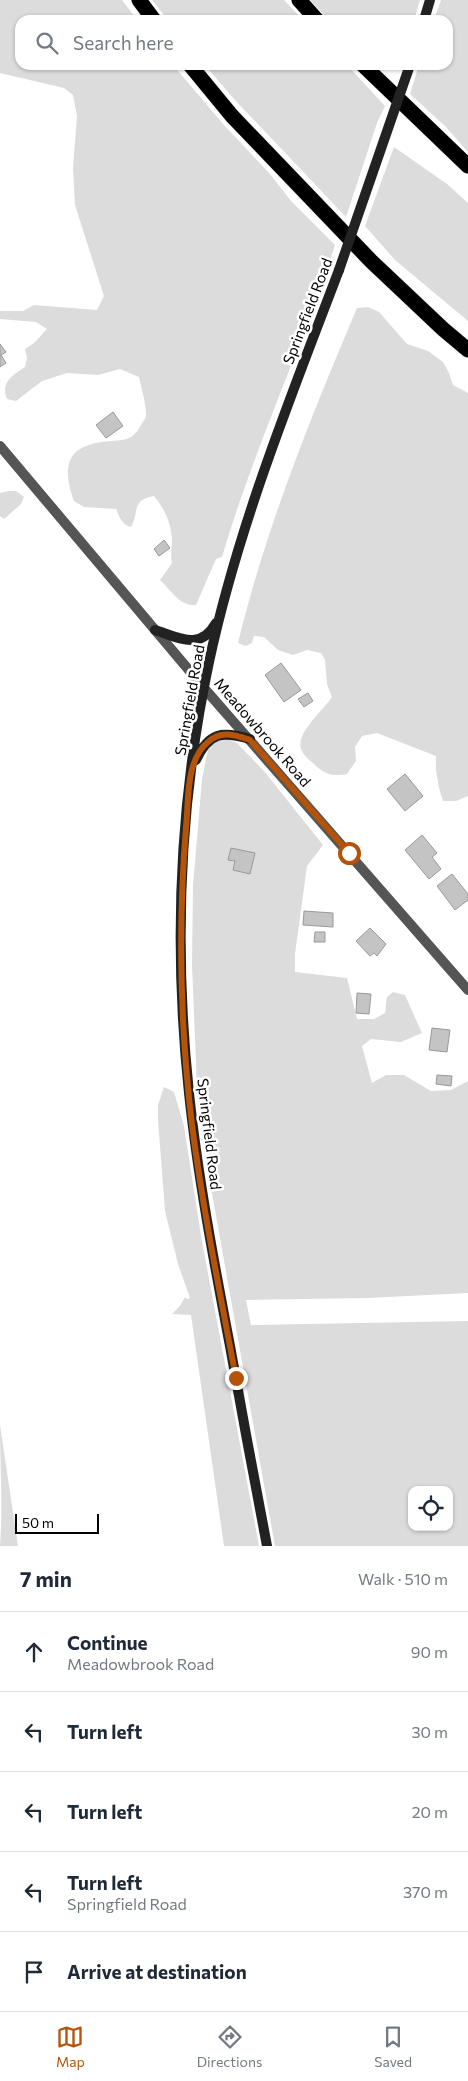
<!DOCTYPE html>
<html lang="en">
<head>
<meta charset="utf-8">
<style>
  :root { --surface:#fff; --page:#f6f6f7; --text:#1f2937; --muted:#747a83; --line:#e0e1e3; --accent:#b45309 }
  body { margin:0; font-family:Commissioner,sans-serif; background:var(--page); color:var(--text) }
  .controls { position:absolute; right:15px; bottom:15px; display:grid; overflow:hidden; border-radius:10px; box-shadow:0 1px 4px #0004 }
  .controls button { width:45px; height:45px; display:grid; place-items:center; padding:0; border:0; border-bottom:1px solid var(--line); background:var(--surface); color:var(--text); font:25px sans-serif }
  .scale { position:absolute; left:15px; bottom:12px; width:84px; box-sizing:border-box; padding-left:5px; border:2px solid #000; border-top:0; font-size:14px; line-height:18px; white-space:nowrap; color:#000; -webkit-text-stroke:4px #fff; paint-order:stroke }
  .stop { position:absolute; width:15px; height:15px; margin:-11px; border:4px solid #b45309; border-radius:50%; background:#fff }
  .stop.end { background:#b45309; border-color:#fff; box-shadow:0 1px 5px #0008 }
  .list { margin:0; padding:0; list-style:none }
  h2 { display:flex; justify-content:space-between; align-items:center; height:65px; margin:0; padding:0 20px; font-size:21px }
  h2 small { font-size:16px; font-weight:400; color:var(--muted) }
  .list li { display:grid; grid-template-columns:32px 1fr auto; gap:15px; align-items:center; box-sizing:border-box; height:80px; padding:0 20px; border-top:1px solid var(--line) }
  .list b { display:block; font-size:19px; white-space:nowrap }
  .list p { margin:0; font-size:16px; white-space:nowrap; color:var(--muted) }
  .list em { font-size:16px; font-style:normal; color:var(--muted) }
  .icon { flex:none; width:28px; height:28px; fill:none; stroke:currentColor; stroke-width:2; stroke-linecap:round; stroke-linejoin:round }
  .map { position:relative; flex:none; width:468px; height:1546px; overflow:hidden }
  .search { position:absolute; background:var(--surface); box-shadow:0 1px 4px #0004; left:15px; right:15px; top:15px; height:55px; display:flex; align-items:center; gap:12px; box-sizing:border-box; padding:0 18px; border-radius:15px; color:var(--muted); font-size:19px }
  .sheet { height:465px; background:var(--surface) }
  nav { display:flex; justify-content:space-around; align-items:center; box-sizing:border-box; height:70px; border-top:1px solid var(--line); background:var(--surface); font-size:14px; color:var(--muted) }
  nav a { display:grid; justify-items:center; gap:2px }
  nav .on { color:var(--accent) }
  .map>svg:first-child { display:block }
</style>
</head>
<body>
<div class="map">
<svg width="468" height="1546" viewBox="0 0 468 1546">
  <rect width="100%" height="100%" fill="#fff"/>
  <path fill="#dcdcdc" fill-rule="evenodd" d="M0,0H122L137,20H20V65H173L224,125L270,174L291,201L335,245C301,350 253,451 222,557L216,559L196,605C179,606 172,591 160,580L172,563C170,555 172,548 172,540C171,523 165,509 154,496C131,500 140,510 131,527C122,525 119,516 116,509L84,507L74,501C63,470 64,447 102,442C120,439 131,444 141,425C143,422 146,418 146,415C146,402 141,388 139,377L120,369L98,375L67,373L42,381L16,401L7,399C0,382 13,375 25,367L27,358L25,349L34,343L47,329L36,322L0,319V311H23L34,305L97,310L104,296L75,205L73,168L77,116L73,95L64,88L0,73Z
    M152,0H284L303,20H168Z
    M310,0H420L414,20H329Z
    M441,0H468V152L445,126L410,94L419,65H448V20H434Z
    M205,65H347L385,106L377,123L346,217L234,99Z
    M394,147L447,184L468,203V321L395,260L365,226Z
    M368,307L379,312L407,344L428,351L443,362L449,373L453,385L468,393V796L456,801H443C438,786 435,772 436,756L377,733L362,736L355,747L356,761L347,774C332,777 324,774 313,763C309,760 304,755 302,751C293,735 323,711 332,697L327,684L325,660L321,653L307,650L293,655L278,650L264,637L254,636L252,643L246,646L238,643C266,527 311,417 357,308Z
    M9,491H16L24,497L21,504L4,519L0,516V493Z
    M227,739L237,743L264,771L323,845L307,866L295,954V972L347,978L357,1019H374L385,1013L387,997L393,992L405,995L422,1033L401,1042L371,1039L362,1046L372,1083L386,1075H404L431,1091L451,1090L468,1081V1293L368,1298L246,1300L251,1325L468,1321V1546H275L208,1171L197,1088L192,965L193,885L202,779L208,749L217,741ZM412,1490H449V1527H412Z
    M164,1087L174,1092L184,1126L201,1236L259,1546H224L191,1315L172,1314L180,1306L185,1297L187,1299L190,1298L178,1264L165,1211L158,1120V1105Z
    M0,1425L18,1546H0C3,1506 0,1465 0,1425Z"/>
  <path fill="#c4c4c4" stroke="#999" d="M0,344L6,352L1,355L6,363L0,367Z
    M113,412L123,426L106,438L96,425Z
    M164,540L170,548L159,556L154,549Z
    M281,663L301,690L284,702L265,675Z
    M308,693L313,701L304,707L298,699Z
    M405,774L423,796L405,811L387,789Z
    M422,835L437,853L432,857L441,869L429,879L405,850Z
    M231,848L255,853L250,874L233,870L235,861L228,860Z
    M452,874L468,894V900L455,910L437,886Z
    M304,911L333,913V927L303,925Z
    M370,928L386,944L377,956L374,953L370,956L356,941Z
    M315,932H325V942H314Z
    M357,993L371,994L369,1014L356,1013Z
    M432,1028L450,1030L447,1052L429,1050Z
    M437,1075L452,1076L451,1086L436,1084Z"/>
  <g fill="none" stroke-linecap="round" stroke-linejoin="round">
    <defs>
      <path id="motorway" d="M139,0L154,20
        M299,0L317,20
        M190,65L232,116L371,261L443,329L468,350
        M363,65L468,166"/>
    </defs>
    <use href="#motorway" stroke="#dbdbdb" stroke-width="16"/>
    <path stroke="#555" stroke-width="10" d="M0,446L204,688L468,990"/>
    <path stroke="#222" stroke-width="10" d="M424,20L430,0
      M155,630C180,638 200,651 216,623
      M196,760C209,732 222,731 250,739
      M267,1546C254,1479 242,1413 230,1346C214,1262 198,1178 189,1093C174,951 179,803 209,662C238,527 290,399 339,270"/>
    <use href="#motorway" stroke="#000" stroke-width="15"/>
    <path stroke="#222" stroke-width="10" d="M339,270L410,65"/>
  </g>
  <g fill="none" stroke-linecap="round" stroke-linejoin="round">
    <path stroke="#b45309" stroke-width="6" d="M236,1378C220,1293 203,1210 192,1125C180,1026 178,926 186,827C189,801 185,761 208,742C221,730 235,735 250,740L349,853"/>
  </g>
  <g text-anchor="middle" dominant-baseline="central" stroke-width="5" stroke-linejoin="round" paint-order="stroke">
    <g font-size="15" fill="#000" stroke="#fff">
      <text transform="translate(307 311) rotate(-69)">Springfield Road</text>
      <text transform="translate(189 700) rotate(-80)">Springfield Road</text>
      <text transform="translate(263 732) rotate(49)">Meadowbrook Road</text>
      <text transform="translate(210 1134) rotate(83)">Springfield Road</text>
    </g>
  </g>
</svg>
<div class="controls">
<button><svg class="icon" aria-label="locate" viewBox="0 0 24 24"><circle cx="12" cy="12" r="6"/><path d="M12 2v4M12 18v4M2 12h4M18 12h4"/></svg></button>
</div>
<div class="scale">50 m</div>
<div class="stop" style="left:349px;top:853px"></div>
<div class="stop end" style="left:236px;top:1378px"></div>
<div class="search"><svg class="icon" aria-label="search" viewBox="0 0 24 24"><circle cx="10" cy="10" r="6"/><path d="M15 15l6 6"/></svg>Search here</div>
</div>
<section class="sheet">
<h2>7 min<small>Walk · 510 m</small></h2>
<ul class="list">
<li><svg class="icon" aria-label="ahead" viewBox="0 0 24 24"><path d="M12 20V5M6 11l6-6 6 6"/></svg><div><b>Continue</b><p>Meadowbrook Road</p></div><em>90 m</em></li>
<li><svg class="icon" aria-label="left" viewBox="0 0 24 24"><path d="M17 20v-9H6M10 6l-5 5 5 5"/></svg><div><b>Turn left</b></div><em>30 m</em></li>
<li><svg class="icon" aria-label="left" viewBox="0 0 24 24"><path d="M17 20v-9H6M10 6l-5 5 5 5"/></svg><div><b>Turn left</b></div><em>20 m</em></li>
<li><svg class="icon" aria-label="left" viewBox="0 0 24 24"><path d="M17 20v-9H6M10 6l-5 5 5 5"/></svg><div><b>Turn left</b><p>Springfield Road</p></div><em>370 m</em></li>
<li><svg class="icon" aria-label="arrive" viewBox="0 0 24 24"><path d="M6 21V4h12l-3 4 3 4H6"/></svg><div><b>Arrive at destination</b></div></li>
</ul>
</section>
<nav>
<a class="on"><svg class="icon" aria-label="map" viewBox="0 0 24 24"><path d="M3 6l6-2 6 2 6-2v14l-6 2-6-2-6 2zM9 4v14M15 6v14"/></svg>Map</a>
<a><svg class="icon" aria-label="directions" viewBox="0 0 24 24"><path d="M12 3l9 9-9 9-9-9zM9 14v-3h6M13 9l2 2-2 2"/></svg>Directions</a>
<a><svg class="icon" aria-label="saved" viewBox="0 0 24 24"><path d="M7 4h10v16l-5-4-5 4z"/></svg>Saved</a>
</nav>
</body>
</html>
